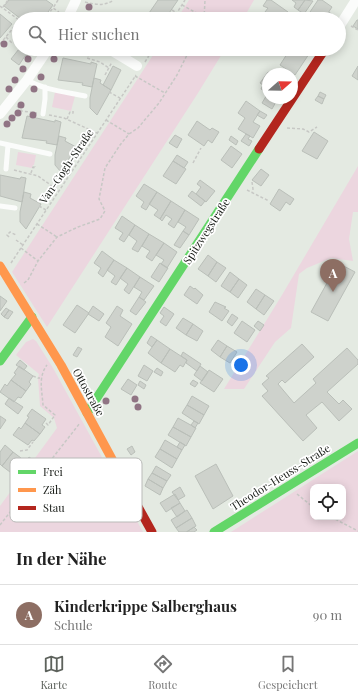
<!DOCTYPE html>
<html lang="de">
<head>
<meta charset="utf-8">
<style>
  :root { --surface:#fff; --page:#f6f6f6; --text:#222; --muted:#767676; --line:#e0e0e0; --accent:#5d625c }
  body { margin:0; font-family:"Playfair Display",serif; background:var(--page); color:var(--text) }
  .controls { position:absolute; right:12px; bottom:12px; display:grid; overflow:hidden; border-radius:8px; box-shadow:0 2px 10px #0003 }
  .controls button { width:36px; height:36px; display:grid; place-items:center; padding:0; border:0; border-bottom:1px solid var(--line); background:var(--surface); color:var(--text); font:20px sans-serif }
  .compass { position:absolute; left:262px; top:68px; width:36px; height:36px; border-radius:50%; background:var(--surface); box-shadow:0 2px 10px #0003; rotate:70deg }
  .you { position:absolute; left:241px; top:365px; width:14px; height:14px; margin:-10px; border:3px solid #fff; border-radius:50%; background:#1a73e8; box-shadow:0 0 0 6px #1a73e833 }
  .badge { display:grid; place-items:center; width:26px; height:26px; border-radius:50%; background:var(--accent); color:#fff; font-size:13px; font-weight:700 }
  .pin { position:absolute; translate:-50% -33px; filter:drop-shadow(0 1px 2px #0008) }
  .pin::after { content:''; position:absolute; top:21px; width:14px; height:12px; background:inherit; clip-path:polygon(0 0,100% 0,50% 100%) }
  .list { margin:0; padding:0; list-style:none }
  h2 { display:flex; justify-content:space-between; align-items:center; height:52px; margin:0; padding:0 16px; font-size:17px }
  h2 small { font-size:13px; font-weight:400; color:var(--muted) }
  .list li { display:grid; grid-template-columns:26px 1fr auto; gap:12px; align-items:center; box-sizing:border-box; height:60px; padding:0 16px; border-top:1px solid var(--line) }
  .list b { display:block; font-size:15px; white-space:nowrap }
  .list p { margin:0; font-size:13px; white-space:nowrap; color:var(--muted) }
  .list em { font-size:13px; font-style:normal; color:var(--muted) }
  .icon { flex:none; width:22px; height:22px; fill:none; stroke:currentColor; stroke-width:2; stroke-linecap:round; stroke-linejoin:round }
  .map { position:relative; flex:none; width:358px; height:532px; overflow:hidden }
  .search { position:absolute; background:var(--surface); box-shadow:0 2px 10px #0003; left:12px; right:12px; top:12px; height:44px; display:flex; align-items:center; gap:10px; box-sizing:border-box; padding:0 14px; border-radius:22px; color:var(--muted); font-size:15px }
  .sheet { height:112px; background:var(--surface) }
  nav { display:flex; justify-content:space-around; align-items:center; box-sizing:border-box; height:56px; border-top:1px solid var(--line); background:var(--surface); font-size:11px; color:var(--muted) }
  nav a { display:grid; justify-items:center; gap:2px }
  nav .on { color:var(--accent) }
  .map>svg:first-child { display:block }
</style>
</head>
<body>
<div class="map">
<svg width="358" height="532" viewBox="0 0 358 532">
  <rect width="100%" height="100%" fill="#e4eae2"/>
  <path fill="#ecd6df" fill-rule="evenodd" d="M189,0H254L243,19H177Z
    M157,49H225L198,93L47,327L12,272Z
    M55,92L75,96L71,111L52,107Z
    M18,152L36,155L34,165H33L32,168L16,165Z
    M358,166V212H353L349,239L353,261L331,258L307,268L299,274L291,328L275,342L244,389H224L282,295Z
    M33,339L36,341L53,368L143,532H0V506L57,428L54,418L40,406L38,378L39,374L16,355L26,342Z
    M358,451V532H231ZM313,487H343V517H313Z"/>
  <path fill="#ced2cc" stroke="#babfb9" d="M9,0H46L53,5L43,19H21L4,6Z
    M158,0H178L165,19H152L147,16Z
    M267,0H271L288,12L283,19H266L262,16L268,8L263,6Z
    M292,0H305L298,10L294,7L296,3Z
    M305,0L313,1L304,14L298,10Z
    M318,0H322L332,7L324,19H318L319,18L310,12Z
    M329,12L335,17L334,19H324Z
    M0,14L12,24L0,38Z
    M357,20H358V29L353,26Z
    M19,49H28V55L25,56L19,65L11,59Z
    M134,49H145L142,54Z
    M282,49H293L298,52L300,49H302L309,54L295,75L280,65L287,54L281,50Z
    M63,58L91,64V62L97,64L92,87L82,85L83,83L58,80Z
    M113,66L121,70L111,90L103,85Z
    M358,66V80L352,76Z
    M268,72L272,74H268V93L261,89L263,85L260,83Z
    M94,78L101,80L100,83L111,90L97,115L90,108V98Z
    M320,92L326,95L324,99L318,96Z
    M268,93V98H276L277,100L272,109L262,103Z
    M318,96L324,99L322,104L315,100Z
    M246,101L260,111L253,122L260,126L253,138L238,129L245,118L238,113Z
    M260,111L267,115L264,119L257,115Z
    M27,116L55,122V120L61,122L57,145L46,143L47,141L22,138Z
    M197,121L210,130L212,128L219,132L212,143L208,140L204,146L188,135Z
    M314,132L328,141L317,159L302,151Z
    M246,134L250,136L248,139L252,141L249,146L241,141Z
    M175,135L182,139L177,148L169,143Z
    M59,136L66,138L65,141L76,147L61,172L55,165V155Z
    M231,136L238,141L236,145L229,140Z
    M231,146L242,154L232,168L221,160Z
    M177,155L188,162L184,168L173,161Z
    M173,161L186,169L176,184L163,176Z
    M261,169L269,175L261,186L252,180Z
    M0,175L20,179L21,177L26,178L22,202L0,196Z
    M200,180L215,191L206,202L196,194L201,187L197,184Z
    M144,184L157,192L146,210L141,207L144,202L136,196Z
    M279,189L294,199L290,205L286,202L280,211L270,204Z
    M192,191L205,201L201,206L188,196Z
    M24,192L31,194L30,198L41,204L26,229L20,222V212Z
    M157,192L171,201L160,219L154,215L158,210L149,204Z
    M171,201L185,210L174,228L168,224L172,219L166,215L162,221L160,219Z
    M185,210L199,219L189,235L183,231L186,227L178,222Z
    M122,216L135,225L124,242L119,239L123,233L115,228Z
    M135,225L149,234L138,252L132,249L137,241L129,235Z
    M183,231L189,235L180,248L174,245Z
    M149,234L164,243L152,261L146,257L150,251L142,246Z
    M164,243L177,252L167,268L161,264L164,260L156,255Z
    M102,251L114,260L103,277L98,273L101,268L94,263Z
    M208,255L217,262L208,276L198,269Z
    M114,260L127,268L116,285L111,282L115,276L107,270Z
    M217,262L226,268L216,282L208,276Z
    M160,263L168,268L159,282L151,277Z
    M338,263L355,272L328,321L311,312Z
    M127,268L140,277L129,294L124,290L128,284L120,278Z
    M230,272L239,279L230,292L221,286Z
    M140,277L154,286L144,300L139,297L142,292L134,287Z
    M239,279L247,285L238,298L230,292Z
    M190,286L194,289L195,288L203,295L197,304L184,295Z
    M256,289L265,295L256,309L247,302Z
    M265,295L274,301L264,315L256,309Z
    M0,296L7,301L0,311Z
    M139,297L146,302L136,315L130,311Z
    M215,302L226,307L224,308L229,311L222,321L209,312Z
    M77,305L89,313L75,333L63,325Z
    M93,306L104,314L99,321L88,314Z
    M117,306L123,310L120,316L132,324L118,346L105,337L111,327L106,323Z
    M164,307L174,314L166,326L160,322L164,316L160,313Z
    M6,308L9,310L4,317L1,314Z
    M9,310L13,312L8,319L4,317Z
    M232,314L238,318L232,326L227,322Z
    M183,318L193,324L186,335L176,328Z
    M242,321L255,330L247,342L234,333Z
    M258,321L264,325L260,331L254,326Z
    M193,324L203,331L197,341L186,335Z
    M151,336L157,340L152,347L147,343Z
    M157,340L170,349L161,363L148,353Z
    M218,340L227,346L220,357L211,350Z
    M302,344L314,357L285,383L282,380L278,384L294,403L316,383L313,379L347,348L358,360V364L327,392L339,404L343,400L352,409L339,421L322,402L306,415L317,428L303,441L262,396L268,391L262,384L269,378L266,376Z
    M227,346L237,352L230,363L220,357Z
    M78,347L82,349L77,357L73,355Z
    M170,349L187,360L183,367L180,365L175,372L161,363Z
    M183,352L201,364L197,371L186,363L187,360L181,356Z
    M20,360L27,366L24,370L16,365Z
    M144,365L153,371L147,381L138,376Z
    M19,366L33,376L29,382L31,384L26,391L11,380L16,374L14,373Z
    M200,366L208,372L202,381L194,375Z
    M157,368L163,372L161,376L154,372Z
    M209,370L223,379L214,392L200,383Z
    M128,379L137,385L131,395L121,389Z
    M11,380L26,391L21,398L18,397L14,402L0,392L5,384L7,386Z
    M193,380L198,383L195,387L190,384Z
    M140,381L146,385L144,389L138,385Z
    M192,396L209,406L204,415L187,405Z
    M9,398L23,407L18,414L5,404Z
    M187,405L204,415L199,424L182,413Z
    M32,409L46,419L42,425L45,427L40,434L25,423L29,417L27,416Z
    M0,416L6,420L0,429Z
    M178,418L196,428L191,437L173,427Z
    M194,421L198,423L195,428L191,425Z
    M25,423L40,434L34,441L32,440L28,445L13,435L19,427L21,429Z
    M173,427L191,437L186,446L168,435Z
    M165,440L182,450L177,459L160,449Z
    M180,442L185,445L182,450L177,447Z
    M5,445L13,452L2,466L0,464V452Z
    M132,446L135,452L131,455L127,449Z
    M160,449L177,459L172,468L155,457Z
    M13,452L21,458L10,472L2,466Z
    M29,457L33,460L30,465L26,462Z
    M216,464L233,496L213,509L195,476Z
    M156,466L171,475L167,481L152,473Z
    M152,473L167,481L163,488L148,479Z
    M148,479L163,488L160,495L145,486Z
    M180,487L185,496L178,500L172,492Z
    M175,494L180,503L166,512L160,503Z
    M180,503L185,511L177,517L171,508Z
    M187,510L192,518L176,528L171,520Z
    M192,518L196,526L186,532H179L176,528Z
    M194,527L197,530L194,532H187Z"/>
  <g fill="none" stroke-linecap="round" stroke-linejoin="round">
    <path stroke="#c7c8c5" stroke-width="1.5" stroke-dasharray="3 2" stroke-linecap="butt" d="M58,0L53,8L59,12
      M85,2C96,5 104,6 114,0
      M182,5L204,17
      M0,6L19,20
      M3,7L8,0
      M172,10L177,13
      M44,19L53,8
      M173,19L185,0
      M204,19L205,0
      M351,26L358,30
      M6,37L12,43L19,41
      M0,44L19,21
      M91,49L87,58L100,62L109,68
      M304,49L309,52
      M145,62L153,49
      M105,75L112,62
      M135,76L165,93
      M109,92L120,98
      M17,106L22,111L37,113
      M49,115L64,118L97,133
      M67,119L70,112L73,113V111
      M106,120L129,134
      M287,128L303,129L309,132L317,127
      M75,149L83,154
      M193,163L201,148
      M14,170L38,176L59,191
      M31,173L33,167L35,168V166
      M252,182L253,189L252,193
      M247,190L269,201
      M39,206L46,210
      M37,224L57,237
      M9,237L7,235L10,232L16,235
      M16,240L23,245
      M21,248L38,261
      M11,263L136,75
      M24,283L28,280L38,261L57,237L78,227L100,219L105,211L99,199L105,168L120,145L129,134L138,128L159,103L177,75L190,49
      M33,376L38,378H40
      M46,423L48,425L55,415L43,405C42,390 38,377 47,365
      M20,451L27,450L33,442
      M297,494L313,507
      M331,517L358,531
      M0,525L80,423"/>
    <path stroke="#fbfcfb" stroke-width="5" d="M27,80C44,90 66,92 85,96
      M43,114L45,99V87
      M0,143L50,154
      M6,169L8,145
      M0,206L15,208"/>
    <path stroke="#fbfcfb" stroke-width="10" d="M67,19L76,0
      M339,27L356,0
      M109,49L137,66
      M0,114L27,80L48,49"/>
    <path stroke="#63d668" stroke-width="9" d="M0,361L32,317
      M87,413L259,149
      M214,532L358,443"/>
    <path stroke="#ff974d" stroke-width="9" d="M0,266L61,365L126,485"/>
    <path stroke="#b3261e" stroke-width="9" d="M259,149L325,49
      M126,485L152,532"/>
  </g>
  <g fill="#907484">
    <circle cx="89" cy="7" r="3.5"/>
    <circle cx="4" cy="44" r="3.5"/>
    <circle cx="28" cy="59" r="3.5"/>
    <circle cx="54" cy="59" r="3.5"/>
    <circle cx="23" cy="69" r="3.5"/>
    <circle cx="41" cy="77" r="3.5"/>
    <circle cx="15" cy="80" r="3.5"/>
    <circle cx="9" cy="89" r="3.5"/>
    <circle cx="34" cy="89" r="3.5"/>
    <circle cx="21" cy="105" r="3.5"/>
    <circle cx="18" cy="113" r="3.5"/>
    <circle cx="33" cy="115" r="3.5"/>
    <circle cx="12" cy="118" r="3.5"/>
    <circle cx="7" cy="124" r="3.5"/>
    <circle cx="135" cy="399" r="3.5"/>
    <circle cx="106" cy="401" r="3.5"/>
    <circle cx="138" cy="407" r="3.5"/>
  </g>
  <g text-anchor="middle" dominant-baseline="central" stroke-width="3.5" stroke-linejoin="round" paint-order="stroke">
    <g font-size="11" fill="#151914" stroke="#fff">
      <text transform="translate(66 166) rotate(-56)">Van-Gogh-Straße</text>
      <text transform="translate(206 231) rotate(-57)">Spitzwegstraße</text>
      <text transform="translate(89 392) rotate(61)">Ottostraße</text>
      <text transform="translate(280 477) rotate(-32)">Theodor-Heuss-Straße</text>
    </g>
  </g>
  <rect x="10" y="458" width="132" height="64" rx="6" fill="#fff" stroke="#b9bab8" stroke-width="1"/>
  <rect x="18" y="470" width="18" height="4" fill="#63d668"/>
  <rect x="18" y="488" width="18" height="4" fill="#ff974d"/>
  <rect x="18" y="506" width="18" height="4" fill="#b3261e"/>
  <g font-size="11" fill="#151914">
    <text x="43" y="476">Frei</text>
    <text x="43" y="494">Zäh</text>
    <text x="43" y="512">Stau</text>
  </g>
</svg>
<div class="controls">
<button><svg class="icon" aria-label="locate" viewBox="0 0 24 24"><circle cx="12" cy="12" r="6"/><path d="M12 2v4M12 18v4M2 12h4M18 12h4"/></svg></button>
</div>
<svg class="compass" viewBox="-18 -18 36 36"><path d="M0-13l5 13h-10z" fill="#e53935"/><path d="M0 13l5-13h-10z" fill="#767676"/></svg>
<div class="you"></div>
<div class="pin badge" style="left:333px;top:292px;background:#8d6e63">A</div>
<div class="search"><svg class="icon" aria-label="search" viewBox="0 0 24 24"><circle cx="10" cy="10" r="6"/><path d="M15 15l6 6"/></svg>Hier suchen</div>
</div>
<section class="sheet">
<h2>In der Nähe<small></small></h2>
<ul class="list">
<li><span class="badge" style="background:#8d6e63">A</span><div><b>Kinderkrippe Salberghaus</b><p>Schule</p></div><em>90 m</em></li>
</ul>
</section>
<nav>
<a class="on"><svg class="icon" aria-label="map" viewBox="0 0 24 24"><path d="M3 6l6-2 6 2 6-2v14l-6 2-6-2-6 2zM9 4v14M15 6v14"/></svg>Karte</a>
<a><svg class="icon" aria-label="directions" viewBox="0 0 24 24"><path d="M12 3l9 9-9 9-9-9zM9 14v-3h6M13 9l2 2-2 2"/></svg>Route</a>
<a><svg class="icon" aria-label="saved" viewBox="0 0 24 24"><path d="M7 4h10v16l-5-4-5 4z"/></svg>Gespeichert</a>
</nav>
</body>
</html>
